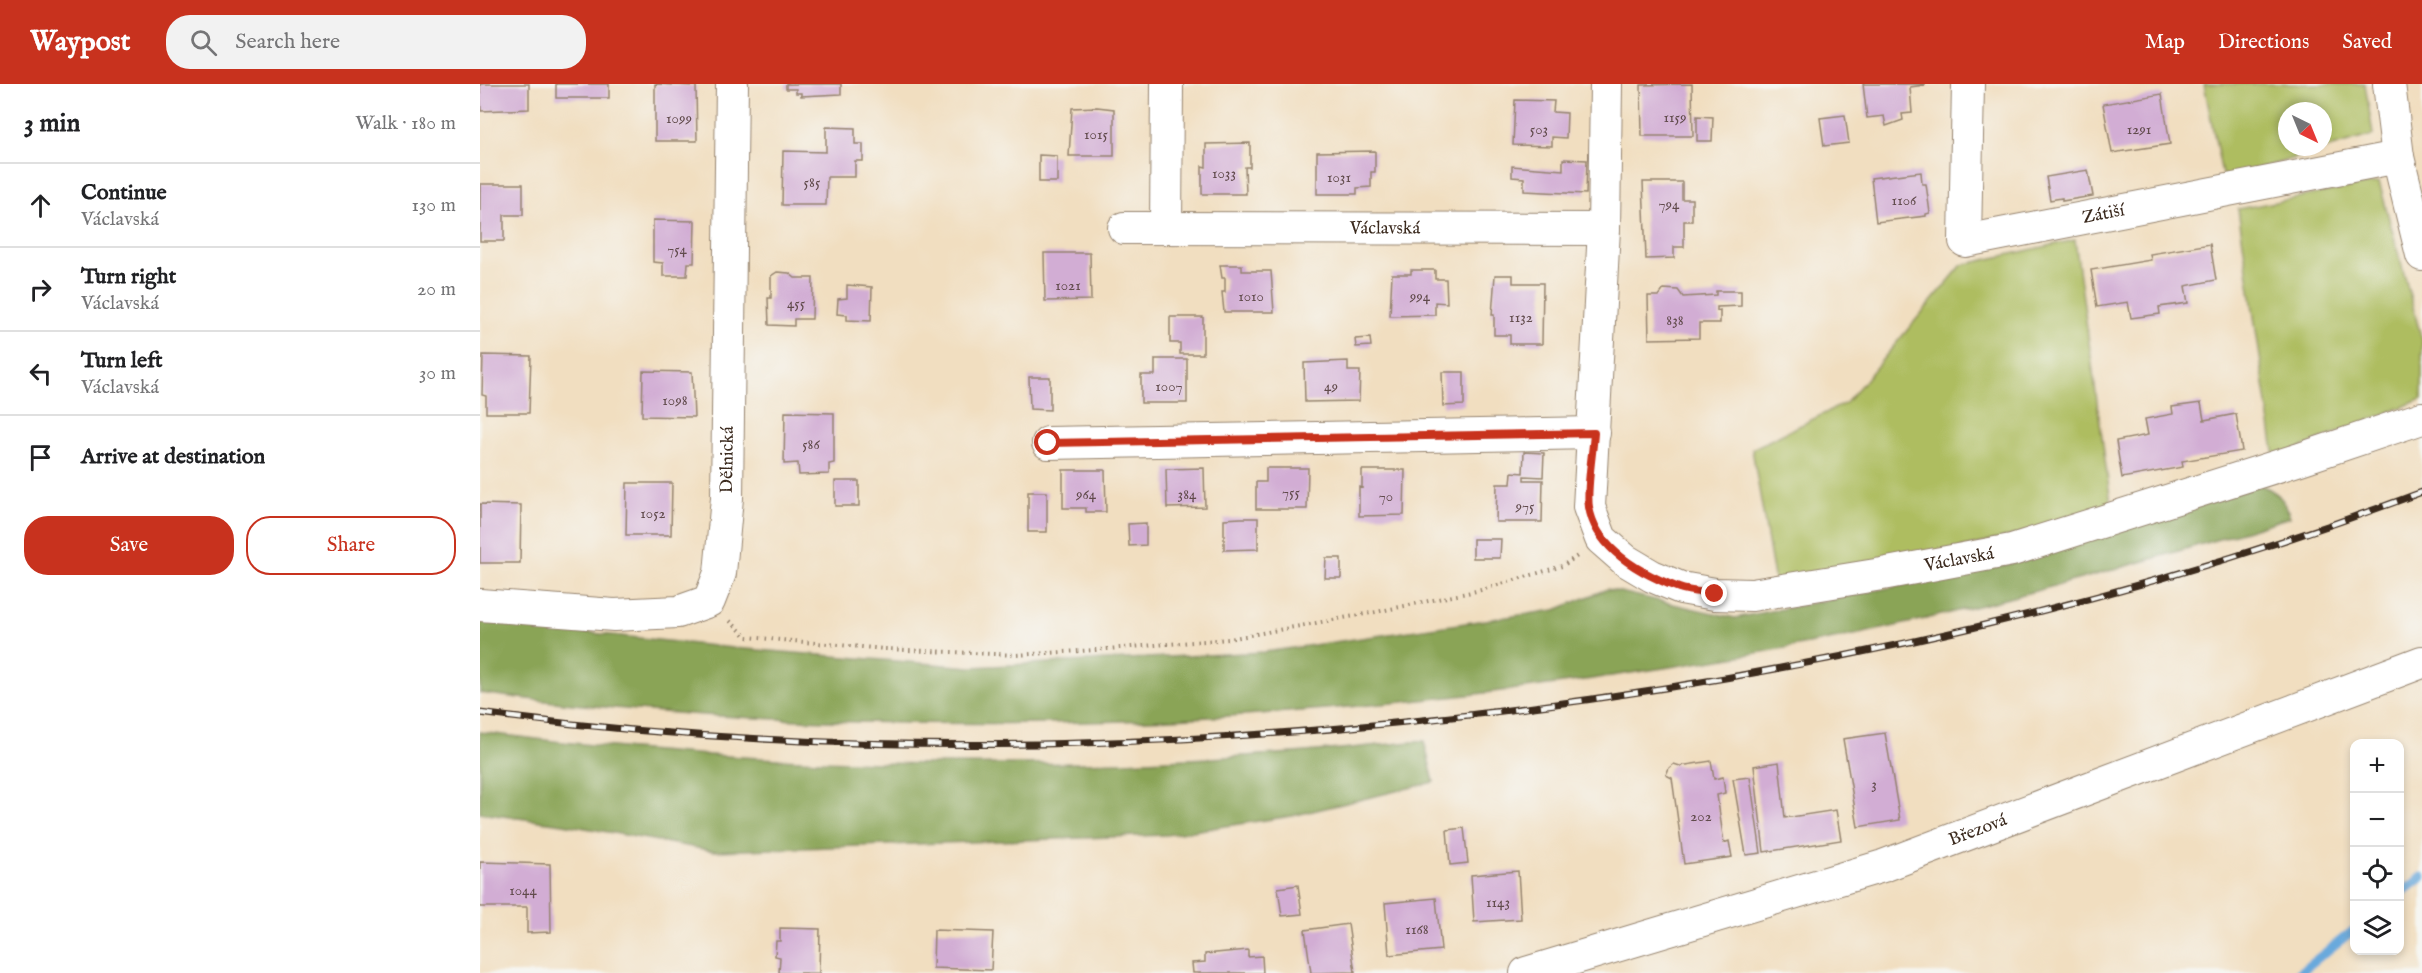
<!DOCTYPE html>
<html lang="en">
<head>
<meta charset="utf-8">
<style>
  :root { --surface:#fff; --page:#f2f2f2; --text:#202124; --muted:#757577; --line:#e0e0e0; --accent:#c8321e }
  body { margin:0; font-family:"IM FELL English",serif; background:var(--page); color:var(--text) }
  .controls { position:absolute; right:18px; bottom:18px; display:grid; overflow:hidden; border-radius:12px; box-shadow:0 3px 9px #0003 }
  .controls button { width:54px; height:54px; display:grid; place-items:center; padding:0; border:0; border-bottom:2px solid var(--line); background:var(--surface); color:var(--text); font:30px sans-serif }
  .compass { position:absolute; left:1798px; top:18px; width:54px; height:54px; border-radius:50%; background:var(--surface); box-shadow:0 3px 9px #0003; rotate:137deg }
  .stop { position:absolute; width:18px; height:18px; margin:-14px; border:4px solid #c8321e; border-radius:50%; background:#fff }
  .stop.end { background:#c8321e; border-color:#fff; box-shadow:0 2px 6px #0008 }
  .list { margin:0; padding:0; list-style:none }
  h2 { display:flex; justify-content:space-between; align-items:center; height:78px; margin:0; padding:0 24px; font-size:26px }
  h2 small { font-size:20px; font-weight:400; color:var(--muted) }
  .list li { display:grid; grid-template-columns:39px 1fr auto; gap:18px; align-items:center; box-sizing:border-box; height:84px; padding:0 24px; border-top:2px solid var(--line) }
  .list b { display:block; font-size:22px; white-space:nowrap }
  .list p { margin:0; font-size:20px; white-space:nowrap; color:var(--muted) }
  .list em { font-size:20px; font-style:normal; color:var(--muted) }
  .actions { display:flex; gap:12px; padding:18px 24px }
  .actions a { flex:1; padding:14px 0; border:2px solid var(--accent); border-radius:24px; text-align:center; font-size:21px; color:var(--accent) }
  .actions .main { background:var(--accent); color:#fff }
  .icon { flex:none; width:33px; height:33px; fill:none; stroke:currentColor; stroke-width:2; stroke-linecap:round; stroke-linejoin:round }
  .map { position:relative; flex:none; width:1942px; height:889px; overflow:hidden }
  header { display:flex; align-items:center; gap:36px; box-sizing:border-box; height:84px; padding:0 30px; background:var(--accent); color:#fff }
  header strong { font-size:28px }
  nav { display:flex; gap:33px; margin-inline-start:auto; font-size:21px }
  .search { width:420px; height:54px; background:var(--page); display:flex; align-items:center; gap:15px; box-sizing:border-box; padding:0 21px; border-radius:24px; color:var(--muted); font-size:22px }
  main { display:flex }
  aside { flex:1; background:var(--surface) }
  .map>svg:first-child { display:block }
</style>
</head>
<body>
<header>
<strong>Waypost</strong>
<div class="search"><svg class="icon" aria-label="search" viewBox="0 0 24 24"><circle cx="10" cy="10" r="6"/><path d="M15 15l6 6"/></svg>Search here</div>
<nav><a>Map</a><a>Directions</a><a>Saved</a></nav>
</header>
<main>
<aside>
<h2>3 min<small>Walk · 180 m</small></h2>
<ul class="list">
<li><svg class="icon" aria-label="ahead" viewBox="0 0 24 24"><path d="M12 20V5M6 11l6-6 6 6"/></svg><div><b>Continue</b><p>Václavská</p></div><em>130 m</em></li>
<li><svg class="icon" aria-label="right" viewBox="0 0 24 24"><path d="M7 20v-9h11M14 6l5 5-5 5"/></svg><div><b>Turn right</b><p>Václavská</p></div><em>20 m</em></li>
<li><svg class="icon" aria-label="left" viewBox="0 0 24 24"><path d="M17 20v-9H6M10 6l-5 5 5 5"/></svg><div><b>Turn left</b><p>Václavská</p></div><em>30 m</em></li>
<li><svg class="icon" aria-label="arrive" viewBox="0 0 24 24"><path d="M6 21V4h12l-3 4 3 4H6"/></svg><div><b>Arrive at destination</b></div></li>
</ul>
<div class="actions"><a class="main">Save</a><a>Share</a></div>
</aside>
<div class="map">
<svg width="1942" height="889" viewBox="0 0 1942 889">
  <rect width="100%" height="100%" fill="#f6f6f2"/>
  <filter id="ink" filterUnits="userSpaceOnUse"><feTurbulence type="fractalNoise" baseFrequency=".0167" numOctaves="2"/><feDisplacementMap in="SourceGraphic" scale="12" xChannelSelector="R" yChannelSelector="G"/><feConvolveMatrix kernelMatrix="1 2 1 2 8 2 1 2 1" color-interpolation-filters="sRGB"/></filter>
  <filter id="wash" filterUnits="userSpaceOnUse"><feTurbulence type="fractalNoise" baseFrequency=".008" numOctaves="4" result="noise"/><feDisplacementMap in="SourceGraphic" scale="24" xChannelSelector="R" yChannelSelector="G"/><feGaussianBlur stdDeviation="1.35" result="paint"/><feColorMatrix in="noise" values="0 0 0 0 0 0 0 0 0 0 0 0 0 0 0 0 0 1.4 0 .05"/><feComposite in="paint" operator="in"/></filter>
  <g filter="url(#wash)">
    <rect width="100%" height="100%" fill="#f1dec0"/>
    <path fill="#aebd60" stroke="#74743f" stroke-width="1.5" fill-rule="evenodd" d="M1724,0H1885L1893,51L1743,95ZM1807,27H1843V63H1807Z
      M1899,98L1942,256V315L1795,374L1758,125Z
      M1595,156L1632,427L1297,510L1272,365L1366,319L1482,181Z"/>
    <path fill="#8aa456" stroke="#62673a" stroke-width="1.5" d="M1780,401C1797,407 1805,415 1810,433C1687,472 1563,507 1437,537C1354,557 1268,571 1184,584C980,617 776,635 570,639C380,642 188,634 0,609V537L253,564L491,583L785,568L1075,526L1127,505L1255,534L1525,481Z
      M0,648C261,683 535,688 797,670C846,667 895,661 944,657L954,698L812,732L686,751L234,767L83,740L0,729Z"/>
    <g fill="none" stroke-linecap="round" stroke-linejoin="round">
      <path stroke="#69a9dc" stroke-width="9" d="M1920,810L1942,793
        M1819,889L1874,846"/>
    </g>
    <g id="blocks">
      <path fill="#d2add4" d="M0,0H49V25L1,27Z
        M76,0H129V14H76Z
        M175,0L216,2L217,57H175Z
        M306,0H361V10L321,12V9H316V5H306Z
        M1212,0L1213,52H1162L1161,1Z
        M1383,0H1445V1L1430,3L1432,29L1422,30L1423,36L1406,42L1404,32L1387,34Z
        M1682,10L1690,60L1632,69L1623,20Z
        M1035,16L1074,17L1073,28L1087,29L1086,54L1072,53V62L1033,61Z
        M617,23L634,25V72H589L592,24Z
        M1365,31L1369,59L1344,62L1340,34Z
        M1217,32L1233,33L1232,57H1217Z
        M346,43L375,44V60H383V77H375V93H347L346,121H302L303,67L346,68Z
        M770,59V83H765L766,110H722V82L726,83V60Z
        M895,67V88H891V103L877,104V110H837V68Z
        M559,71L577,72V98H559Z
        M1083,75L1107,76L1106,110L1044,107V94L1032,93V82L1083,86Z
        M1608,86L1613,112L1582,117V114L1570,116L1566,93Z
        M1441,88L1442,100H1446L1450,129L1446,130V132L1396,138L1391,94Z
        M1163,98H1202V115H1212V137H1204V163H1194V174L1166,175Z
        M0,100H43V131H24V157H0Z
        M173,136L215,137L214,179H208L207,192H183V179L173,178Z
        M1730,160L1736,196L1705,202L1708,219L1679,223L1680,230L1651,234L1648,218L1617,223L1611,186L1671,176L1670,170Z
        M564,169H610L611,216L565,217Z
        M740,181H762V187H791L794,228H744L742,208H745V194H742Z
        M931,186H955V195H966L967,219L955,218V231L910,232L912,190H931Z
        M297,188L309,189L315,194H333L332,235H314V242L289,241L288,214H291V192Z
        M1015,191H1033V199H1063L1062,260H1030V251H1014V231H1012Z
        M367,201L392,203L391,237L367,236V231L357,230L358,215L367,214Z
        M1184,205L1198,206L1203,213L1236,211V207H1261V222L1237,223V227L1240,226V239H1219V254L1169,255L1168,212H1179Z
        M690,233H723V270H700V259H690Z
        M890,254L891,262L876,263L875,255Z
        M3,271L51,272L49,329H6V312L2,311Z
        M675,275H707V319H661V291H675Z
        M868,277V287H880L879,317L825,318L824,279Z
        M163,287L212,288L214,333L162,332Z
        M962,288H984V321L963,322Z
        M549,293H570V326L550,325Z
        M1721,319L1724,336L1756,330L1762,367L1702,377L1703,383L1642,394L1636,357L1668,351L1665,335L1693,330L1692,323Z
        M305,328L354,329V379L349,380V390L319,391L318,379L304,380Z
        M1044,368L1064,369L1063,393L1044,392V396H1063L1062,438H1016L1017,400H1031L1032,388L1043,389Z
        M724,384L725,423L687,424L686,385Z
        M786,384H828L827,425H776V398H786Z
        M583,386H625L626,428H606V424H583Z
        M882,386H925L924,431L879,432V403L882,404Z
        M355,397H379V422H355Z
        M147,399H192L191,451H146Z
        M548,408H567V448H548Z
        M0,420L41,421L40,479H0Z
        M761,434H778V465L744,466V435Z
        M666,439V461L649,462L648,440Z
        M993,455H1021L1020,474H993Z
        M846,474H861V494H845Z
        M1405,649L1420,736L1378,743L1363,655Z
        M1231,677L1234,695L1243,693L1245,709L1237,711L1244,759L1249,757L1252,773L1204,780L1192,694L1186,691L1189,684L1194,680L1200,682Z
        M1299,678L1305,734L1356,726L1361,756L1284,768L1274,682Z
        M1270,693L1281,769L1266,771L1253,695Z
        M984,744L988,779L970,781L967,746Z
        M0,778L70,780L71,848L47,849V823H0Z
        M1038,787L1041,835L994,838L991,791Z
        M818,801L822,830L802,832L798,804Z
        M956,814L961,866L909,871L905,819Z
        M868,840L875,888L831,889L825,846Z
        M300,844L340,845L339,889H299L300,873L295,872L296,857H300Z
        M454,846L513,848L511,886L453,884Z
        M768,866V873L782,872L783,889H713L712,879L725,878V870Z"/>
    </g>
  </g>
  <g filter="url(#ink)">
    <use href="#blocks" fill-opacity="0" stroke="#96846f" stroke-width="1.5"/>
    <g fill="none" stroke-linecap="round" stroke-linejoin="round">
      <defs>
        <g id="minor">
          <path id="s1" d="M1126,0L1124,145L1109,423L1121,455L1145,476L1172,492L1201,504L1235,510L1272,511L1402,490L1532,466L1820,375L1942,334"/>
          <path id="s2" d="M1488,0L1485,157L1918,73"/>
          <path d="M1909,0L1918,73L1942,171"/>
          <path id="s3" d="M644,144L1124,145"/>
          <path d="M686,144L687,0"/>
          <path d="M568,359L1114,349"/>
          <path id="s4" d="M0,521L134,531L198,528L229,517L240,489L247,414L252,0"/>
          <path id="s5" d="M1046,889L1403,782L1942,578"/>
        </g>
      </defs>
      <use href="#minor" stroke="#96846f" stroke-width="34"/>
      <path stroke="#96846f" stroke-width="4" stroke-dasharray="1.5 4.5" stroke-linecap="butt" d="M250,537L267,553L405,565L536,571L615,566L749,555L896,528L1001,506L1082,482L1099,471"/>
      <use href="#minor" stroke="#fff" stroke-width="32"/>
      <defs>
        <path id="rail" d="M0,629C392,681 796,666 1185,604C1442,563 1698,500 1942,408"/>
      </defs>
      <use href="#rail" stroke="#3b2a1e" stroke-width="7"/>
      <use href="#rail" stroke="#f6f6f2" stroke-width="4.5" stroke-dasharray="14" stroke-linecap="butt"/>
    </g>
  </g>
  <g fill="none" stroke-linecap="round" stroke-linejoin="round" filter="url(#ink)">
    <path stroke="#c8321e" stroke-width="8" d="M568,359L1114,349C1113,367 1106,407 1109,423C1116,466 1162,490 1199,504C1210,508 1224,508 1235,510"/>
  </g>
  <g text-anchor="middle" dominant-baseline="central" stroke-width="4.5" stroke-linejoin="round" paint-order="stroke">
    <g font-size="15" fill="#614b4c">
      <text x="1195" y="33">1159</text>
      <text x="199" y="34">1099</text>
      <text x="1059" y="45">503</text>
      <text x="1659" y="45">1291</text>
      <text x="616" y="50">1015</text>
      <text x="744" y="89">1033</text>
      <text x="859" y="93">1031</text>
      <text x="332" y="98">585</text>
      <text x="1424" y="116">1106</text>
      <text x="1189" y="120">794</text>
      <text x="197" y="165">754</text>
      <text x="588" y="201">1021</text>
      <text x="771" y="212">1010</text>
      <text x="940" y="212">994</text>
      <text x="316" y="219">455</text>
      <text x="1041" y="233">1132</text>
      <text x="1195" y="236">838</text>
      <text x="689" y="302">1007</text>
      <text x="851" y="302">49</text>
      <text x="195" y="316">1098</text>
      <text x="331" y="360">586</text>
      <text x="811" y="408">755</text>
      <text x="606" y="410">964</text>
      <text x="707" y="410">384</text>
      <text x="906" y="412">70</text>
      <text x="1045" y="422">975</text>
      <text x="173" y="429">1052</text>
      <text x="1394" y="700">3</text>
      <text x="1221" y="732">202</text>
      <text x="43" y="806">1044</text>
      <text x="1018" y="818">1143</text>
      <text x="937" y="845">1168</text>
    </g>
    <g font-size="18" fill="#3b2a1e" stroke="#f6f6f2">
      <text stroke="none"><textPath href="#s2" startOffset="298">Zátiší</textPath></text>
      <text stroke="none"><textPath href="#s3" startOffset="261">Václavská</textPath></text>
      <text stroke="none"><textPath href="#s4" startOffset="375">Dělnická</textPath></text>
      <text stroke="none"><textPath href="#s1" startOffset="834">Václavská</textPath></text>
      <text stroke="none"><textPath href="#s5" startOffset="474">Březová</textPath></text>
    </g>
  </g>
</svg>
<div class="controls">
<button>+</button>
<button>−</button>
<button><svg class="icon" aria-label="locate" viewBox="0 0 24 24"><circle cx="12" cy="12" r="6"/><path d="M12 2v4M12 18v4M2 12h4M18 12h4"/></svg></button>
<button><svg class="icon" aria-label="layers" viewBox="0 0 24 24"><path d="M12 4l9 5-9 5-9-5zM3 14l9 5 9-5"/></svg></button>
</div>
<svg class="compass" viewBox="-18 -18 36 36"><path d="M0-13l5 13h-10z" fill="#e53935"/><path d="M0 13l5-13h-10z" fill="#757577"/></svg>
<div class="stop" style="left:568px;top:359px"></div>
<div class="stop end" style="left:1235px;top:510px"></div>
</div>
</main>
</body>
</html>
